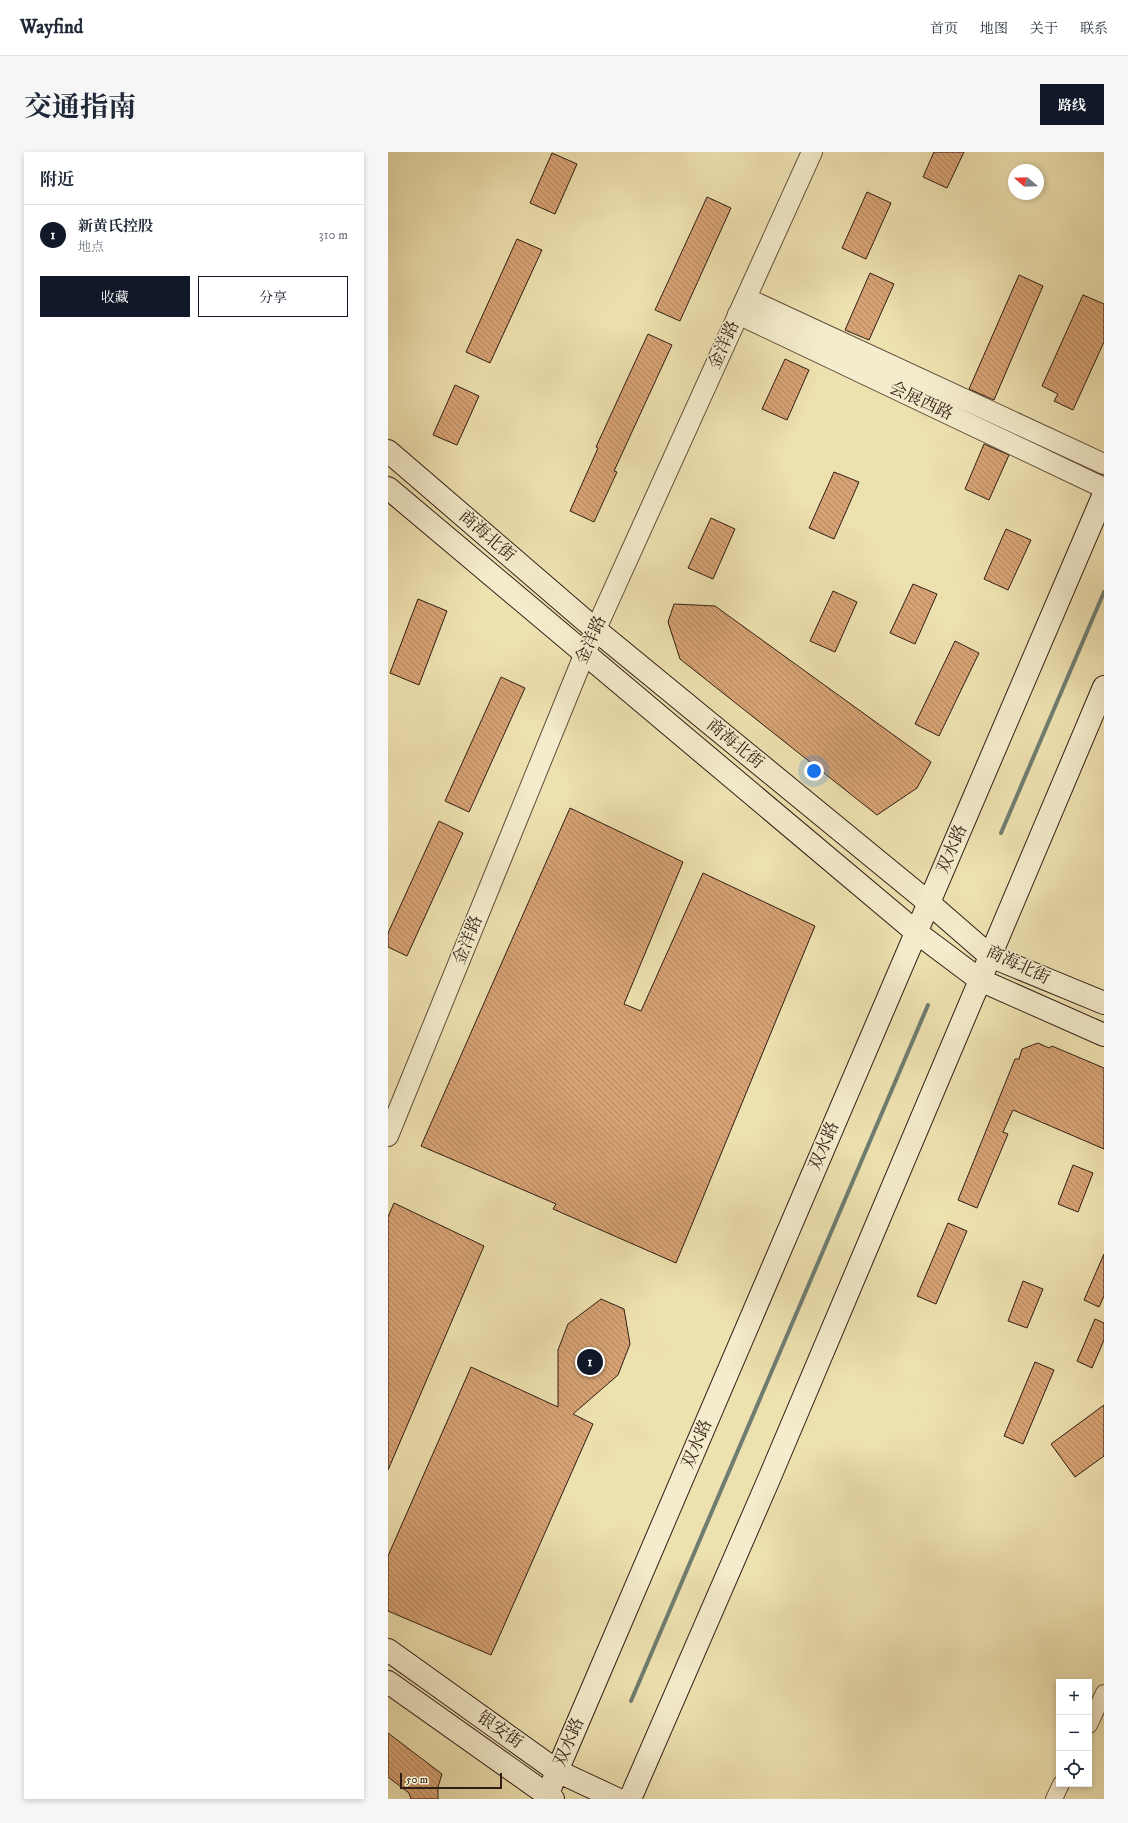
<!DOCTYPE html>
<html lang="zh">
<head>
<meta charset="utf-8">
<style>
  :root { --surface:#fff; --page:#f6f6f7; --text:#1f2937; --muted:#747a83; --line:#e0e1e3; --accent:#111827 }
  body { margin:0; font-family:"IM FELL DW Pica","Noto Serif SC",serif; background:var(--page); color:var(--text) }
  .controls { position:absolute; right:12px; bottom:12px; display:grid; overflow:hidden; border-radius:0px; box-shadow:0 2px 6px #0003 }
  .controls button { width:36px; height:36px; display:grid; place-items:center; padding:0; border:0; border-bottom:1px solid var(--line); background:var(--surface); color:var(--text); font:20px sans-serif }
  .compass { position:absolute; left:620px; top:12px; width:36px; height:36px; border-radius:50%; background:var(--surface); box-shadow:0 2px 6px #0003; rotate:289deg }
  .scale { position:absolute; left:12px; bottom:10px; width:102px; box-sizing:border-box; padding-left:4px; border:2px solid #301d15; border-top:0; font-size:11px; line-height:14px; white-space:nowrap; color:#301d15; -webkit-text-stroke:3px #f4eccc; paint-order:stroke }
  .you { position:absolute; left:426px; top:619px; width:14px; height:14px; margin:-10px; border:3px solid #fff; border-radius:50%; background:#1a73e8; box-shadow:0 0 0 6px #1a73e833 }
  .badge { display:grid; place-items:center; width:26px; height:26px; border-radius:50%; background:var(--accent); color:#fff; font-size:13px; font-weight:700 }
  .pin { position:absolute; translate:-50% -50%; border:2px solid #fff; box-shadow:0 1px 4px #0006 }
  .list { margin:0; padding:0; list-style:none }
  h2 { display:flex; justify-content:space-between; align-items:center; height:52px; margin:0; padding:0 16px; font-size:17px }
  h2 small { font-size:13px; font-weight:400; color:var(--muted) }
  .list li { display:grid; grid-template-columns:26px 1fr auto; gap:12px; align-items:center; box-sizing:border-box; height:60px; padding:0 16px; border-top:1px solid var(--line) }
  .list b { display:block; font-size:15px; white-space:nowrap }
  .list p { margin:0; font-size:13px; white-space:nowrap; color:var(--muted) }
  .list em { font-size:13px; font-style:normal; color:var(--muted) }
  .actions { display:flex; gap:8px; padding:12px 16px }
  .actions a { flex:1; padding:9px 0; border:1px solid var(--accent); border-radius:0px; text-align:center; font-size:14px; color:var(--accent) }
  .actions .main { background:var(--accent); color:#fff }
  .icon { flex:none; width:22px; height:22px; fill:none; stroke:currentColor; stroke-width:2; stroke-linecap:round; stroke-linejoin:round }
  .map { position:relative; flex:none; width:716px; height:1647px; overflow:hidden; border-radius:0px }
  header { display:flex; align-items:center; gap:24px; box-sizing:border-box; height:56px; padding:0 20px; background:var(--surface); border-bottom:1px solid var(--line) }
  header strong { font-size:19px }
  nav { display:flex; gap:22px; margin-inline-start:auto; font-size:14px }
  .intro { display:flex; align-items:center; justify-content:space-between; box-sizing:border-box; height:96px; padding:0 24px }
  h1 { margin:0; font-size:28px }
  .button { padding:10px 18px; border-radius:0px; background:var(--accent); color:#fff; font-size:14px; font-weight:700 }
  main { display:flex; gap:24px; padding:0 24px }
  aside { flex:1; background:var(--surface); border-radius:0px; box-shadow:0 2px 6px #0003 }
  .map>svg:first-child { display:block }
</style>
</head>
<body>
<header>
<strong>Wayfind</strong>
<nav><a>首页</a><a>地图</a><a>关于</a><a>联系</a></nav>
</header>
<div class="intro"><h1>交通指南</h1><a class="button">路线</a></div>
<main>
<aside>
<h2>附近<small></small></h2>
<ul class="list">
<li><span class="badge">1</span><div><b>新黄氏控股</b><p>地点</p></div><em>310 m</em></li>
</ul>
<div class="actions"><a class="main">收藏</a><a>分享</a></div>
</aside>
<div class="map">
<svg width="716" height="1647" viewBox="0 0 716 1647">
  <defs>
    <pattern id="building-back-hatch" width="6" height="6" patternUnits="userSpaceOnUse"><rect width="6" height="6" fill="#d7a374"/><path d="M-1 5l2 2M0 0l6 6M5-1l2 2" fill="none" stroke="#af845e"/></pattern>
  </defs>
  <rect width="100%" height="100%" fill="#eee1b0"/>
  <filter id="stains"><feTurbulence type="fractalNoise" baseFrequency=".005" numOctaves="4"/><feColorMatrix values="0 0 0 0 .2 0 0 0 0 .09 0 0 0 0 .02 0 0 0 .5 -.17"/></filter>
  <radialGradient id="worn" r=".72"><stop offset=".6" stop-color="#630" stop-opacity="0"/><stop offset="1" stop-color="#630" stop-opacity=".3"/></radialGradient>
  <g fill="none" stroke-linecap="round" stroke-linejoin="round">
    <path stroke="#6f7d71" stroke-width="4" d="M613,681L716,440
      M243,1549L540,853"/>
  </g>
  <path fill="url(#building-back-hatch)" stroke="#301d15" d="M546,0H576L559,36L535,25Z
    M164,1L189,12L167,62L142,51Z
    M479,40L503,51L478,107L454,96Z
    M319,45L343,56L292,169L267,158Z
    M129,87L154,98L102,211L78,200Z
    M482,121L506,132L481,188L457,178Z
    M631,123L655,134L606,248L581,237Z
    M695,143L716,152V190L685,258L666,249L670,242L654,234Z
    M260,182L284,193L226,319L229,320L206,370L182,359L210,296L208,295Z
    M397,207L421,218L399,268L374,257Z
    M67,233L91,244L69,293L45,283Z
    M596,292L621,303L601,348L577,337Z
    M446,320L471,330L446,387L421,376Z
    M323,366L347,377L325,427L300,416Z
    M618,377L643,388L620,438L596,427Z
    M525,432L549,442L527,492L502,481Z
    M445,439L469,450L447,500L422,489Z
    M30,447L59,459L31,533L2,521Z
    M286,452L327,454L543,610L529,636L489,663L292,507L280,470Z
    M567,489L591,501L551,584L527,572Z
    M113,525L137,536L81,660L57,649Z
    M182,656L295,710L236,852L253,859L315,721L427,774L288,1111L165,1057L168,1052L33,994Z
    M51,669L75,681L19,804L0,795V781Z
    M650,891L661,896L664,894L716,916V997L625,958L615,980L620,982L589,1056L570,1048L627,907H631L634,897Z
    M685,1013L705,1021L690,1060L670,1052Z
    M6,1051L96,1094L0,1318V1065Z
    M560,1071L579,1079L548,1152L529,1144Z
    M716,1102V1144L711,1155L696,1148Z
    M635,1129L655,1137L639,1176L620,1169Z
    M213,1147L236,1157L242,1192L230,1223L185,1262L205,1272L103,1503L0,1459V1404L83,1215L170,1255V1198L180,1172Z
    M707,1167L716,1171V1188L704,1216L689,1209Z
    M647,1210L666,1218L635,1292L616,1284Z
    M716,1253V1304L687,1325L663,1292Z
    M0,1581L54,1622L50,1635V1647H23L21,1641L0,1625Z"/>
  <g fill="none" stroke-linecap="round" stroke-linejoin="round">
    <defs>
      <path id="minor" d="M701,1573L716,1541
        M666,1647L673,1632"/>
      <path id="tertiary" d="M358,146L716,312
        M350,162L716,336
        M0,984L197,501L424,0"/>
      <path id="secondary" d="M0,299L208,478L541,751L602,804L716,851
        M0,336L528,780L592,828L716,883
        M0,1498L169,1619L229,1647
        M0,1530L165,1647
        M158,1647L169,1619L716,342
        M242,1647L381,1327L716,535"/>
    </defs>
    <use href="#minor" stroke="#604e3c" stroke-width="18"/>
    <use href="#tertiary" stroke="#604e3c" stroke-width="22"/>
    <use href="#secondary" stroke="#301d15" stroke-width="24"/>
    <use href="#minor" stroke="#f4eccc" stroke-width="16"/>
    <use href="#tertiary" stroke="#f4eccc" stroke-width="20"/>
    <use href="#secondary" stroke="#f4eccc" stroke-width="22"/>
  </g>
  <g text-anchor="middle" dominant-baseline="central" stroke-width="3" stroke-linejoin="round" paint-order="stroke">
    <g font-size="17" fill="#301d15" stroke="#f4eccc">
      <text transform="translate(336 193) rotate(-66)">金洋路</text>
      <text transform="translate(533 249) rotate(25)">会展西路</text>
      <text transform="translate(99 384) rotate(41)">商海北街</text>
      <text transform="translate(203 488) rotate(-66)">金洋路</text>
      <text transform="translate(347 592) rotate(39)">商海北街</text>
      <text transform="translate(564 697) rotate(-67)">双水路</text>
      <text transform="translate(80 788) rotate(-68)">金洋路</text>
      <text transform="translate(630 813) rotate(25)">商海北街</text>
      <text transform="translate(436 994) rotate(-67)">双水路</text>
      <text transform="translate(309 1292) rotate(-67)">双水路</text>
      <text transform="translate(112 1578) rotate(35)">银安街</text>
      <text transform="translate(181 1590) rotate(-67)">双水路</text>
    </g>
  </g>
  <rect width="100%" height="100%" filter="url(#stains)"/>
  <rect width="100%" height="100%" fill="url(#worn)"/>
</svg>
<div class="controls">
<button>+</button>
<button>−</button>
<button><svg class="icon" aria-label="locate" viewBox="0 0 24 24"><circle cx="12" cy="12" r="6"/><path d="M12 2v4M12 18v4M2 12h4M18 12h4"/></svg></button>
</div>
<svg class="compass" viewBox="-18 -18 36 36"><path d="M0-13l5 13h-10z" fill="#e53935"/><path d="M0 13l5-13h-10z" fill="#747a83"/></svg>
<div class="scale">50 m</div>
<div class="you"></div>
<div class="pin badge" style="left:202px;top:1210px">1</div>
</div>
</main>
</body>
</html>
